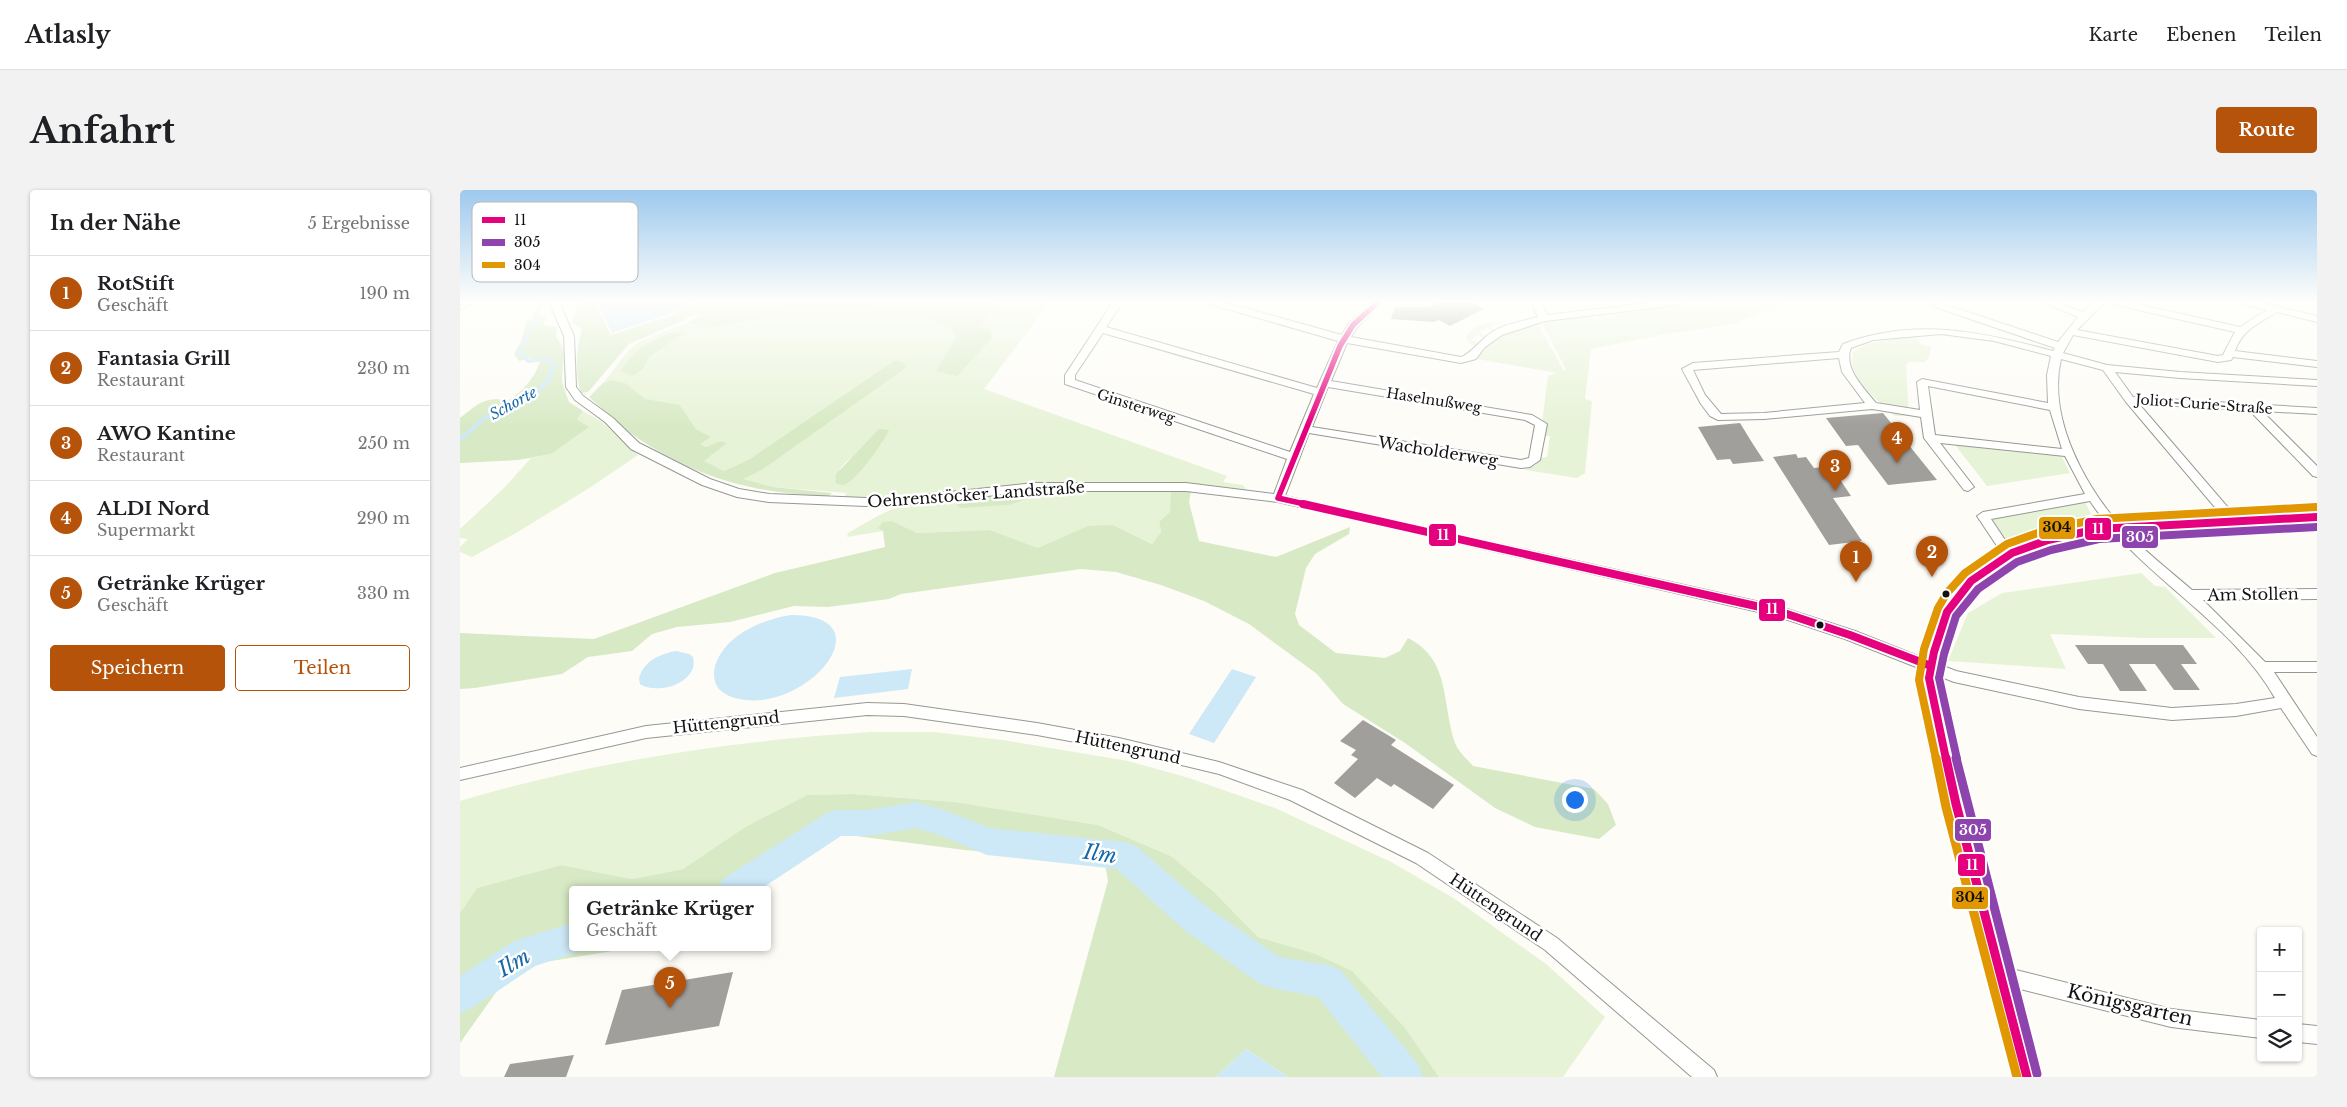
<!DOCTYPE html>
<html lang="de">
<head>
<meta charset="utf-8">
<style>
  :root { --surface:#fff; --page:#f2f2f2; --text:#202124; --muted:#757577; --line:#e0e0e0; --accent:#b45309 }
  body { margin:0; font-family:"Libre Baskerville",serif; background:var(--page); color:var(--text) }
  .controls { position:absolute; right:15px; bottom:15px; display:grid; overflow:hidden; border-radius:5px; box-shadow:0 1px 4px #0004 }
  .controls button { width:45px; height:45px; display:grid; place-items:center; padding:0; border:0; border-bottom:1px solid var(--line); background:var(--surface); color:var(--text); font:25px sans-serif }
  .you { position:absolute; left:1114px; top:609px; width:18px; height:18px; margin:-12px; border:4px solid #fff; border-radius:50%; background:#1a73e8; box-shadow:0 0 0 8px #1a73e833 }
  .badge { display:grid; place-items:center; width:32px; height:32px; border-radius:50%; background:var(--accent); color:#fff; font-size:16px; font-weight:700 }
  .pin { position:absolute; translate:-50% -41px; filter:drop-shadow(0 1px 2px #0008) }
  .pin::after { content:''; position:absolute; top:26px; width:18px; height:15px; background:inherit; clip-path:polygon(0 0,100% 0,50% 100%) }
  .popup { position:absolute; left:109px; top:696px; width:202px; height:65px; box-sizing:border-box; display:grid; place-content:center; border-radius:5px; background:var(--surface); filter:drop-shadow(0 1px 4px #0005); font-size:16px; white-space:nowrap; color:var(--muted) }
  .popup b { font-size:19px; color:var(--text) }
  .popup::after { content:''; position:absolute; left:50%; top:100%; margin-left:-10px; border:10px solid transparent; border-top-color:var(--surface) }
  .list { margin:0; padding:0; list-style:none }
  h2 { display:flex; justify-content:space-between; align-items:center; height:65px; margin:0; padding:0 20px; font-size:21px }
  h2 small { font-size:16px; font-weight:400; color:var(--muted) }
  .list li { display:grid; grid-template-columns:32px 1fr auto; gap:15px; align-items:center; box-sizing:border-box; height:75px; padding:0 20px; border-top:1px solid var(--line) }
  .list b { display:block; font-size:19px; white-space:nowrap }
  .list p { margin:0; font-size:16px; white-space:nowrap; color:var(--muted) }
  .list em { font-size:16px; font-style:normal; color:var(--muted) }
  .actions { display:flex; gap:10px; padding:15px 20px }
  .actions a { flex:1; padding:11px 0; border:1px solid var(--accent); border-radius:5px; text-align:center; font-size:18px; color:var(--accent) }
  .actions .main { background:var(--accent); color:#fff }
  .icon { flex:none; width:28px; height:28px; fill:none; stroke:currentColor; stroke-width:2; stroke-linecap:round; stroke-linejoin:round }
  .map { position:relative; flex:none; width:1857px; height:887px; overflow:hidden; border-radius:5px }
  header { display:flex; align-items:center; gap:30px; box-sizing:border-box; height:70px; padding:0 25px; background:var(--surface); border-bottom:1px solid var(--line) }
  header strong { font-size:24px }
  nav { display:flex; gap:28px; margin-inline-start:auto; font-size:18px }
  .intro { display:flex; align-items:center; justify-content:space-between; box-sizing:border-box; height:120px; padding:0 30px }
  h1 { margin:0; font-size:35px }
  .button { padding:12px 22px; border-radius:5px; background:var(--accent); color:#fff; font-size:18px; font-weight:700 }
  main { display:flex; gap:30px; padding:0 30px }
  aside { flex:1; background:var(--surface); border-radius:5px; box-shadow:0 1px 4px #0004 }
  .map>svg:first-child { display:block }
</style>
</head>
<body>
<header>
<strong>Atlasly</strong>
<nav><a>Karte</a><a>Ebenen</a><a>Teilen</a></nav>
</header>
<div class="intro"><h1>Anfahrt</h1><a class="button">Route</a></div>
<main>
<aside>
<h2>In der Nähe<small>5 Ergebnisse</small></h2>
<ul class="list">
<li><span class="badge">1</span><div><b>RotStift</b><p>Geschäft</p></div><em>190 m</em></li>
<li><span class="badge">2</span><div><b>Fantasia Grill</b><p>Restaurant</p></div><em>230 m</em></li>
<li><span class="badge">3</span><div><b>AWO Kantine</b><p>Restaurant</p></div><em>250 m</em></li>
<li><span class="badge">4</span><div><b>ALDI Nord</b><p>Supermarkt</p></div><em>290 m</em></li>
<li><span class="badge">5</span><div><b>Getränke Krüger</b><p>Geschäft</p></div><em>330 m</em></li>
</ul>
<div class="actions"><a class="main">Speichern</a><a>Teilen</a></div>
</aside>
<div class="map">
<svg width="1857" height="887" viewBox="0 0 1857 887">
  <rect width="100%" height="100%" fill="#fdfcf7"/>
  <path fill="#e7f3d7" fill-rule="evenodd" d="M537,112H590L524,199L767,286L763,292L783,295L788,301L699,294L584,293L443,307L385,309V305L387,303L313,297L282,289L302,280L443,180L447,175L290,269L264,281L243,271L266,253L260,251L246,257L239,254L251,247L236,239L220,215C209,214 194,214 184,209C167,201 166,186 143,193L169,160L181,151L227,133L234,136L306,128L333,115L458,124L492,139L496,148L518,138L527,129ZM423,252L388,292L375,293C378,269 404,260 423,252Z
    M1250,112H1335L1301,122L1273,134L1206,144L1131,159L1125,209L1132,211L1125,283L1117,288L1065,280L1076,275L1079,268L1087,267L1090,246H1083L1082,233L1088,186L1097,183L1017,169C1029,149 1055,133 1079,136L1104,181L1106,180L1083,134L1085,132L1132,126L1134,130L1140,129L1138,125L1146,124L1152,129L1154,128L1149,124L1205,116L1209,121L1211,120L1208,116L1217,115L1225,119L1252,114Z
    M1039,132L1050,135L1045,137L1039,133L1031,137L1036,141L1035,142L1027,138L1019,142L1027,147L1025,148L1017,145L1011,150L1019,153L1016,156L1008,153L1006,147C1012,136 1027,132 1039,132Z
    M1455,146L1462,155L1471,156L1469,168L1464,172H1449L1446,175L1449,226H1435C1419,211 1386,188 1393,162L1409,153Z
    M123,221L142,232L178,265L131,297L56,343L12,367L0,362V357L8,349L0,348V339L45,297L71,268L91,264L128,236L117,229Z
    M1492,251L1600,263L1610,283L1527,296Z
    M590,302H711V322L699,332L701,342L692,354L653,335L603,348L578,358L530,340L457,343L432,331L423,341L387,347L388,343C407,332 427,319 449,314L583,306Z
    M1625,312L1631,324L1630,327L1617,330L1615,327H1610L1612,331L1578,340L1548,351L1544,352L1531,329L1537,326Z
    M1681,383L1695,396L1705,397L1756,448H1685L1590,444L1606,479L1488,471L1508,423L1542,403Z
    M410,542H473L543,550L668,571L729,588L815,618L931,672L995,709L1086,774L1145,827L1103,887H979L946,839L853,763L798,747L754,702L711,666L638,635L495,612L393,604L347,605L285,637L223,679L172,689L101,675L17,698L0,723V611C135,571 270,551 410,542Z"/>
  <path fill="#d8eac5" d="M122,112H135L151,145L210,126L235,112H537L527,129L519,137L530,141L532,148L497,186L476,181L496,148L492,139C480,135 470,128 458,124L334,115L306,128L243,138L227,133L240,125L236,124L218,133L169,154L128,202L121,203C115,183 116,159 122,139L112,133L118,114Z
    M80,125L86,126L83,135L97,137L96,147C108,161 102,173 102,189C102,196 107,205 109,212L123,221L117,229L129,237L91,264L58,270L0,273V228C20,213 22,207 49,210C64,200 73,190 80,172L71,168L59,171L54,164L62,150L66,131Z
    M210,143H224L189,167L183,179L172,186L161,181C172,161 190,151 210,143Z
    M434,171H441L447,175L443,180L302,280L283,289L313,297L372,303L367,307C295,302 244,291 182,251C163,239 146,222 129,207L143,193L151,190L165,193L185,209L220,215L236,239L251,247L240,254L246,257L260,251L267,253L244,271L264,281L290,269Z
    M419,239L429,240C424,252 395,293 383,295C381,295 376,293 375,293L376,284Z
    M731,301L729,312L739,351L816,367L890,337L889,344L855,364L846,378L835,424L839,435L876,463L925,468L940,461L948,448C992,470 981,515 996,555C999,562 1008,570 1013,576L1134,599L1148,614L1156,635L1139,649L1075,637L1035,618L945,553L883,514L857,484L789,434L744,411L701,395L656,382L621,379L441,404L429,409L368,417L334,416L270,432L217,437L192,444L172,461L128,467L102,484L15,498L0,499V443L134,449L315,383L425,357L423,341L418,338L423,332L432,331L457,343L530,340L578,358L628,336L653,335L692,354L701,342L699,332L710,322L711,302Z
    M590,302L548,315L500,318L493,310L549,303Z
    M393,604L495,612L638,635L711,666L754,702L798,747L853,763L892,781L946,839L979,887H828L786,859L756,887H594L648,691L645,674L505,660L380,644L296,699H112V757H177L54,777L0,853V723L17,698L101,675L172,689L223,679L285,637L347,605Z"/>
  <path fill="#cde8f7" d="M137,112H233L209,124L152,143Z
    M331,425C425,425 353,517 286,510C276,509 265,506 258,498C254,492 253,483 255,476C265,445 301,430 331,425Z
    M216,461L229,464L233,467C240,492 197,506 180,494L179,489C183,471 200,464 216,461Z
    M452,479L448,499L374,508L380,487Z
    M772,479L796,487L754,553L729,544Z
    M786,859L828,887H756Z"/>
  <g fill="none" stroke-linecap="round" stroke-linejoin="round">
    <path stroke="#cde8f7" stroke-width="4" d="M0,249L25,228L50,214L75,204L87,192L95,175L87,169L68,171L60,162L82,112"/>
    <path fill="#cde8f7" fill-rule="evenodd" d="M456,612L484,620L529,638L665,652L676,656L747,717L819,767L868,775L880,780L958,874L963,887H922L858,807L812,798L800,794L723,739L657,679L527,665L479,645L456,638L409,646H381L301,699H258L263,689L365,624L376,620H409Z
      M112,733V757H125L124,760L75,776L12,818L0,823V786L54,751Z"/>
  </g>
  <path fill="#a19f9c" d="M979,112H1012L1024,119L990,136L979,130L974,132L931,129L935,117H969Z
    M1423,223L1477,290L1428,295L1398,255L1386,256L1366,228Z
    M1280,233L1291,251L1304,271L1273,274L1270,269L1257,270L1238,237Z
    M1336,264L1338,268L1346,267L1354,278L1371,276L1391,306L1373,308L1402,351L1369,355L1313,267Z
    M1615,455H1723L1737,474H1721L1740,500H1714L1695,474H1669L1687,501H1660L1643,474H1628Z
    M903,530L936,550L931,555L994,595L973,619L934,594L931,597L917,588L895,608L874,593L898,569L891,565L896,560L880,551Z
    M273,782L259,836L145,855L162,800Z
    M114,865L106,887H44L50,874Z"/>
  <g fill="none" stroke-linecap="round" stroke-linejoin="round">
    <defs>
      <path id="street" d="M2,112H13L0,120Z
        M89,112H99L114,146L116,197L123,206L153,228L179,253L250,289L279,299L309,304L406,308L442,307L574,293H726L814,304L827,269L605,194V185L653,112H663L646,137L857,198L878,151L750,114L748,112H763L882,145L889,133L913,112H923L897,137L891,147L1001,167C1011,164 1021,149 1032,142C1045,134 1064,131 1078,127L1071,112H1081L1087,125L1195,112H1222L1217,115L1085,131L1042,145L1024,158L1016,169L1001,173L887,153L871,191L1072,225L1087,234L1080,270L1070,277L1061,278L849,243L825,306L1318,416L1395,441L1496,481L1619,507L1712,518L1776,514L1815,508C1770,429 1680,387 1630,311L1531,329L1545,350L1558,363L1552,367L1537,356L1517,326L1523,322L1625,304L1605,266L1480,253L1514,297L1508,301L1504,300L1464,248L1461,227L1412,219L1304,229L1258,230L1250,226L1241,214L1222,179L1233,173L1379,162L1383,154C1456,127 1522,142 1593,161L1595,158L1475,117L1473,115L1478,112L1598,152L1618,127L1582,112H1595L1623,122L1634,112H1645L1617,140L1758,166L1763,165L1775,142L1656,115L1651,112H1668L1780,137L1807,120L1784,114L1782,112H1798L1857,126V132L1817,122C1799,133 1782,140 1775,161L1857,171V177L1773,167L1771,170L1758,172L1613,145L1603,163L1647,175L1720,182L1857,190V196L1720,188L1655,182L1673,207L1857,218V224L1802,221L1857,276V287L1853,286L1789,220L1679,214L1777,328L1779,331L1773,335L1769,334L1666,212L1643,180L1601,169C1587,229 1626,299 1666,342C1687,363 1710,381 1732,400L1857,399V409L1743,410L1805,472H1857V482H1814L1857,547V566L1852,564L1821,518L1776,526L1712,530L1619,519L1494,492L1385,449L1316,426L818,312L726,301H574L442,315L406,316L309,312L277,307L242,295L171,259L145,232L115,210L106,197L104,146ZM643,143L854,204L830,262L615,190V185ZM1481,144L1534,151L1591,166L1587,185L1588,213L1462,189L1457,192L1460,220L1416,213C1404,198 1383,178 1391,158L1413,150ZM1379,168L1382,182L1405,213L1304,223L1261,224L1245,205L1233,180ZM1468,196L1590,220L1602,259L1475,245ZM868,197L1065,230L1075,235L1069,268L1061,270L852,237Z
        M407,513L444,514L577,533L659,548L759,572L842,600L968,663L1097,748L1254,880L1257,887H1232L1085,760L956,673L830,610L759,584L659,560L577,545L444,526L407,525L186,548L0,590V578L186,536Z
        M1540,776L1711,819L1801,830V848L1711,837L1540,794L1534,791L1531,785L1534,779Z
        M1838,834L1857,836V854L1838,852Z"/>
      <path id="secondary" d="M1857,321V333L1638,345L1592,355L1558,367L1517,395L1496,423L1484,462L1479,488L1507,614L1580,887H1554L1485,614L1459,488L1464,462L1478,422L1489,404L1505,387L1546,359L1588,344L1638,333Z"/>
    </defs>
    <use href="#street" stroke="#979795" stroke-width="2"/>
    <use href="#secondary" stroke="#8e8d8b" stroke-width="2"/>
    <use href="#street" fill="#fffffe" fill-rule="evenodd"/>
    <use href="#secondary" fill="#f6f4eb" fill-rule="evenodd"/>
    <defs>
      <path id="bus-1-far2" d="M818,308L849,315
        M818,308L880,156L893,135L918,112"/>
      <path id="bus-1-far1" d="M843,314L1318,421L1390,445L1471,476
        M1486,569L1469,488L1474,462L1487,422L1511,391L1552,363L1588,350L1638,339L1857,327"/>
      <path id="bus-1" d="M1486,568L1496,614L1567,887"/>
      <path id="bus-2-far1" d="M1497,569L1479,488L1484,464L1496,426L1518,399L1557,372L1591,360L1639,349L1857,337"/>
      <path id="bus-2" d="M1496,568L1577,884"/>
      <path id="bus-3-far1" d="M1476,569L1459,490L1464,459L1478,418L1487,403L1505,383L1547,354L1586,340L1637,329L1856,317"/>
      <path id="bus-3" d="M1476,568L1486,617L1557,887"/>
    </defs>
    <use href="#bus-1-far2" stroke="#fff" stroke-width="9"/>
    <use href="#bus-1-far1" stroke="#fff" stroke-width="11"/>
    <use href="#bus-1" stroke="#fff" stroke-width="13"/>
    <use href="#bus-2-far1" stroke="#fff" stroke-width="11"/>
    <use href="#bus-2" stroke="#fff" stroke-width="13"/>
    <use href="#bus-3-far1" stroke="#fff" stroke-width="11"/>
    <use href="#bus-3" stroke="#fff" stroke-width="13"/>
    <use href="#bus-1-far2" stroke="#e5007d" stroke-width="5.5"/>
    <use href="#bus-1-far1" stroke="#e5007d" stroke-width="8"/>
    <use href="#bus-1" stroke="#e5007d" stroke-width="9"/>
    <use href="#bus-2-far1" stroke="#8e44ad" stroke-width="8"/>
    <use href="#bus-2" stroke="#8e44ad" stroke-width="9"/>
    <use href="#bus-3-far1" stroke="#e09702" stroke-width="8"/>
    <use href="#bus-3" stroke="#e09702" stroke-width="9"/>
  </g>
  <linearGradient id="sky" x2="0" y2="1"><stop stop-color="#9dc9ee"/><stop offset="0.47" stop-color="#fefefb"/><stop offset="1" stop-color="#fefefb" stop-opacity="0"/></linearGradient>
  <rect width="1857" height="236" fill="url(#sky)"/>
  <g fill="#111" stroke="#fff" stroke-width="2">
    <circle cx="1486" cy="404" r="4.5"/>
    <circle cx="1360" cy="435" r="4.5"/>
  </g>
  <g text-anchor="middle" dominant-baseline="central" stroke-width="5" stroke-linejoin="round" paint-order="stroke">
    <g font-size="14" fill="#111" stroke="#fff">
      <text transform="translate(974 210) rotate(9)">Haselnußweg</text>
      <text transform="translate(1744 214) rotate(4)">Joliot-Curie-Straße</text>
      <text transform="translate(676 216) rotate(18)">Ginsterweg</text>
    </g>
    <g font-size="15" font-style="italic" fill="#1768a6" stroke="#fff">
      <text transform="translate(53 213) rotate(-29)">Schorte</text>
    </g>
    <g font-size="16" fill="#111" stroke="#fff">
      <text transform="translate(978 261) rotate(9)">Wacholderweg</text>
      <text transform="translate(516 304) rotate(-4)">Oehrenstöcker Landstraße</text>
      <text transform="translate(1793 404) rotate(-1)">Am Stollen</text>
      <text transform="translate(266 532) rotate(-6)">Hüttengrund</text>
      <text transform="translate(668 557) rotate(12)">Hüttengrund</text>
      <text transform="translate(1036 717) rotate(34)">Hüttengrund</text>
    </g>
    <g font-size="19" fill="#111" stroke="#fff">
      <text transform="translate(1670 815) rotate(13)">Königsgarten</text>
    </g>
    <g font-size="21" font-style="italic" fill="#1768a6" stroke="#fff">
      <text transform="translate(640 664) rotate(8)">Ilm</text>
      <text transform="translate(54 773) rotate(-30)">Ilm</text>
    </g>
  </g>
  <rect x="12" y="12" width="166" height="80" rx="8" fill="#fff" stroke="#b8b8b8" stroke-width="1"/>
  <rect x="22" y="27" width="23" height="6" fill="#e5007d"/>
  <rect x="22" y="49" width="23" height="7" fill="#8e44ad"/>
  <rect x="22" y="72" width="23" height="6" fill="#e09702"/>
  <g font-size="14" fill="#111">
    <text x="54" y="35">11</text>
    <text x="54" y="57">305</text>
    <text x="54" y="80">304</text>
  </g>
  <g stroke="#fff" stroke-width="2">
    <rect x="1578" y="326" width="38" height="24" rx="5" fill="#e09702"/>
    <rect x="1624" y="327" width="28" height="24" rx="5" fill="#e5007d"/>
    <rect x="968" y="333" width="29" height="24" rx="5" fill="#e5007d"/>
    <rect x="1661" y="335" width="38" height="24" rx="5" fill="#8e44ad"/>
    <rect x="1298" y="408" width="28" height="24" rx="5" fill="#e5007d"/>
    <rect x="1494" y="628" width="38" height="24" rx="5" fill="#8e44ad"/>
    <rect x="1497" y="663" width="29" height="24" rx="5" fill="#e5007d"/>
    <rect x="1491" y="696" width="38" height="24" rx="5" fill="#e09702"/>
  </g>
  <g font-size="14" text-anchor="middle" font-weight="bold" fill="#fff">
    <text x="1638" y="344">11</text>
    <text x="983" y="350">11</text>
    <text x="1680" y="352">305</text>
    <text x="1312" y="424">11</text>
    <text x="1513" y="645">305</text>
    <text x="1512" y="680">11</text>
  </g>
  <g font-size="14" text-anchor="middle" font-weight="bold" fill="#111">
    <text x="1597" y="342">304</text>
    <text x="1510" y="712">304</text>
  </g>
</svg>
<div class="controls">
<button>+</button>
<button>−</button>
<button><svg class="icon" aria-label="layers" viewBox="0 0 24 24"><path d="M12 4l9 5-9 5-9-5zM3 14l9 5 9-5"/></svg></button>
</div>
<div class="you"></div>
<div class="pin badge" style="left:1396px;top:392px">1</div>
<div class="pin badge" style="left:1472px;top:387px">2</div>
<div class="pin badge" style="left:1375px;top:301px">3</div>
<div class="pin badge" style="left:1437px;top:273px">4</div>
<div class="pin badge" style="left:210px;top:818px">5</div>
<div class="popup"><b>Getränke Krüger</b>Geschäft</div>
</div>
</main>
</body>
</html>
